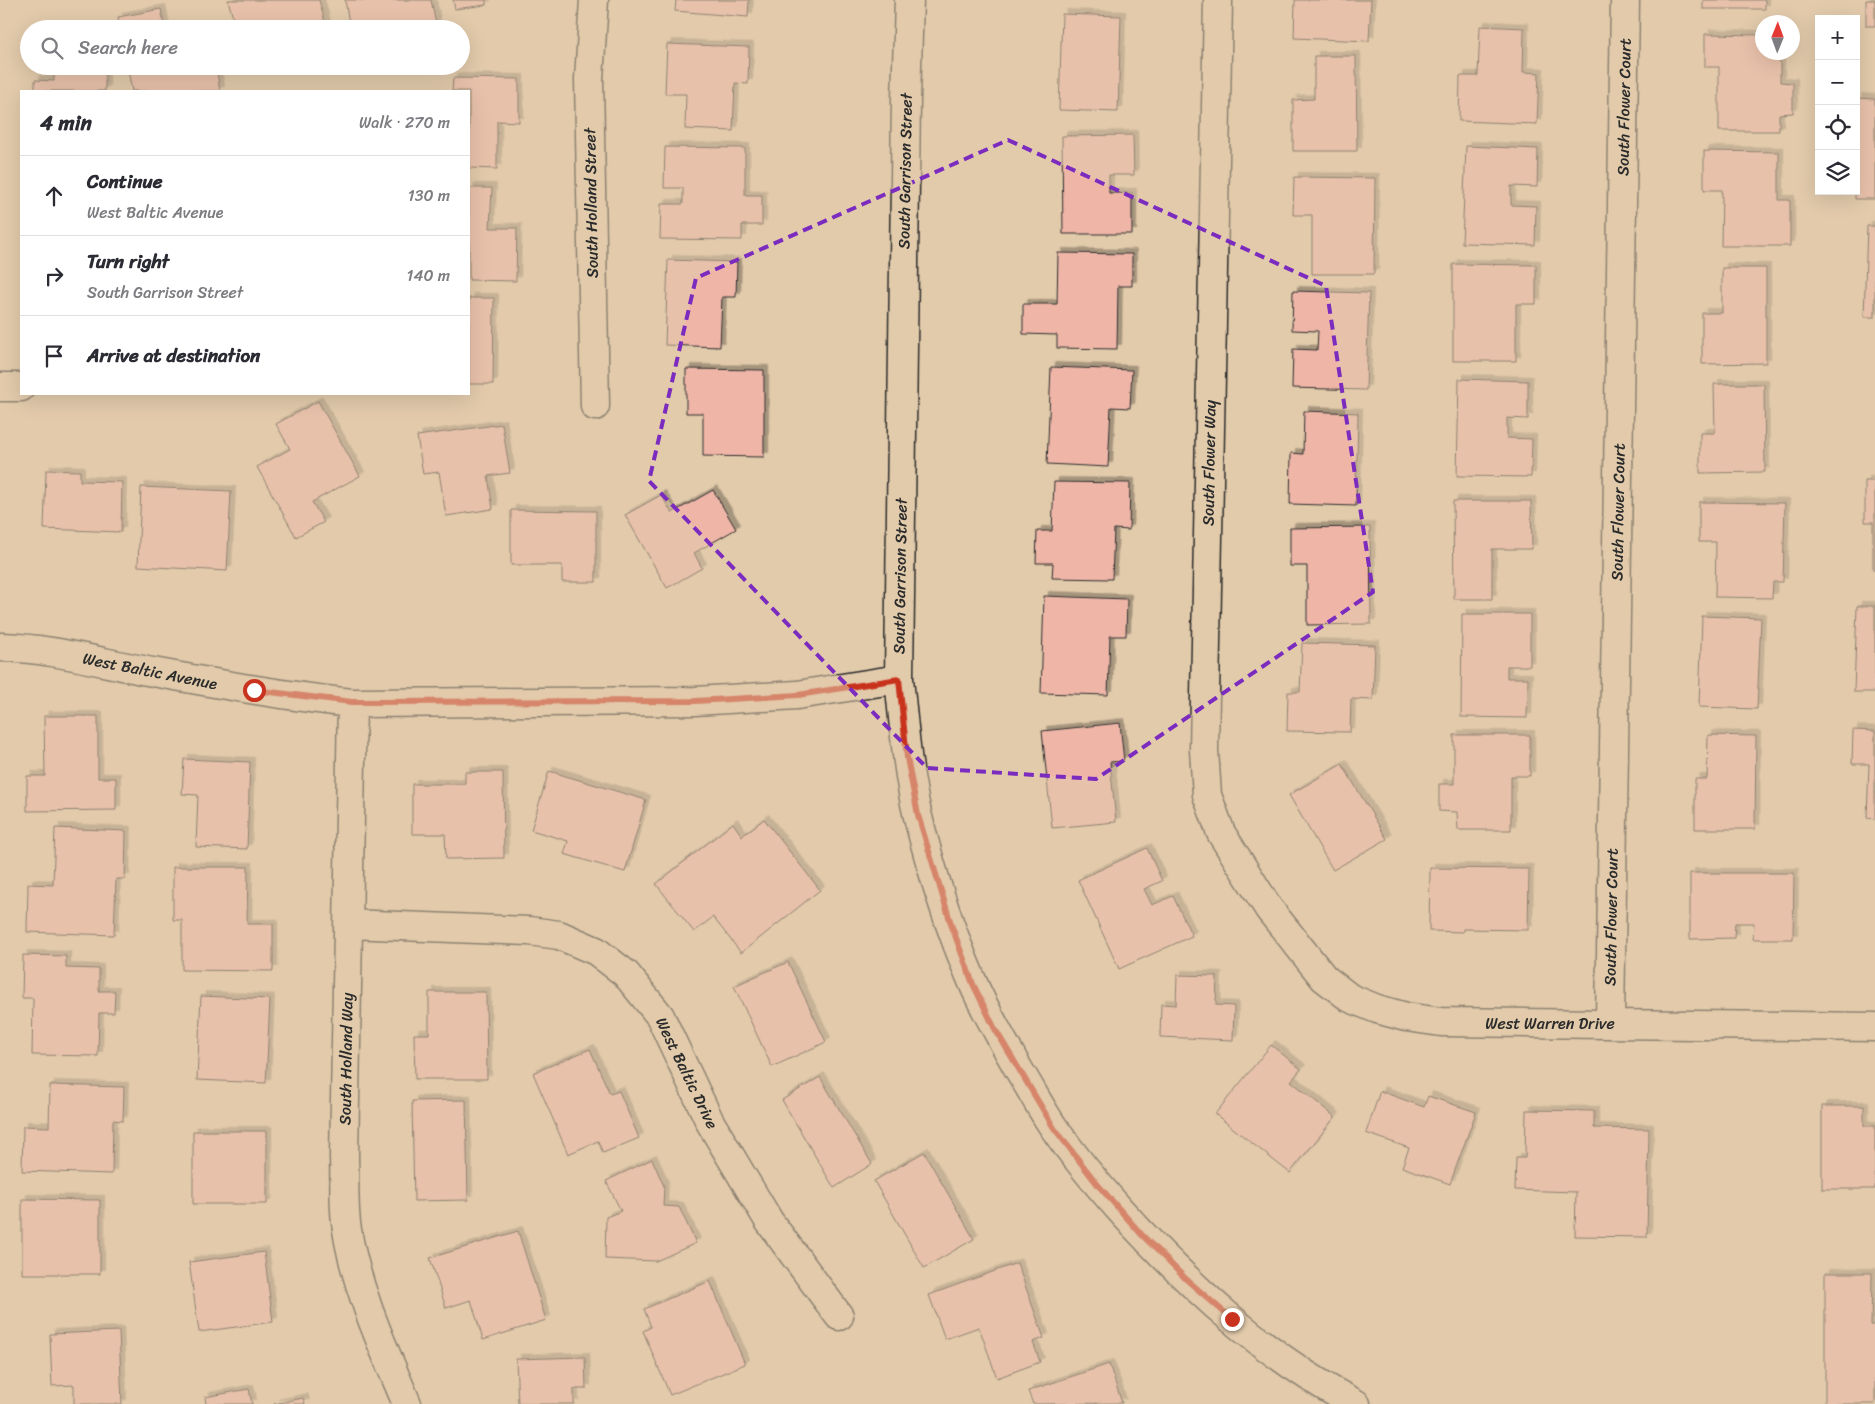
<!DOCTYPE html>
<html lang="en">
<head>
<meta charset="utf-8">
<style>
  :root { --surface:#fff; --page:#f2f2f3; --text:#2b2b33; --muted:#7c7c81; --line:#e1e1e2 }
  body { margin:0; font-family:Sriracha,sans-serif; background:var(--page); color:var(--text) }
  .controls { position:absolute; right:15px; top:15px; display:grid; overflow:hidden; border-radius:0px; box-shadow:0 5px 20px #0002 }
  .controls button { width:45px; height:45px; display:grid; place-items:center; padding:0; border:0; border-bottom:1px solid var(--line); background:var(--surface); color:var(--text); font:25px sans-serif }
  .compass { position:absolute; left:1755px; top:15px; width:45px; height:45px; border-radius:50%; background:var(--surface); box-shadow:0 5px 20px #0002; rotate:1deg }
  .stop { position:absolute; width:15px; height:15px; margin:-11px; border:4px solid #c8321e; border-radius:50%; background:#fff }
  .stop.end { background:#c8321e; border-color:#fff; box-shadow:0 1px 5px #0008 }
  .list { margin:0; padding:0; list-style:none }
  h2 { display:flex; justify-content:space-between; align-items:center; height:65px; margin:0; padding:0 20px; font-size:21px }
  h2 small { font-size:16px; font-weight:400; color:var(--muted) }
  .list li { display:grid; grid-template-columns:32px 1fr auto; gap:15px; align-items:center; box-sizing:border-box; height:80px; padding:0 20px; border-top:1px solid var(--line) }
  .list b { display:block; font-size:19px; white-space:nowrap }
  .list p { margin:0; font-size:16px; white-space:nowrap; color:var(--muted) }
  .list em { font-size:16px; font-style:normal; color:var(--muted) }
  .icon { flex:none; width:28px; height:28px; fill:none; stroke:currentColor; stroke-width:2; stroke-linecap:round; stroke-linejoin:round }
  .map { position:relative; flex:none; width:1875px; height:1404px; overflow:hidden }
  .search { position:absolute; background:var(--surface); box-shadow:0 5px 20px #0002; left:20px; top:20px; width:450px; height:55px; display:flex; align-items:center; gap:12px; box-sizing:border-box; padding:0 18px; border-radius:28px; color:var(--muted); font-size:19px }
  .panel { position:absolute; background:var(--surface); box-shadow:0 5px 20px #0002; left:20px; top:90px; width:450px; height:305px; border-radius:0px }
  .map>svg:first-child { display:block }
</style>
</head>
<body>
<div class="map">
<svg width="1875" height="1404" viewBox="0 0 1875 1404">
  <defs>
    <filter id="shadow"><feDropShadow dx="4.5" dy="-4.5" stdDeviation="0" flood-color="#0004"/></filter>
  </defs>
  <rect width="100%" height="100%" fill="#e2cbab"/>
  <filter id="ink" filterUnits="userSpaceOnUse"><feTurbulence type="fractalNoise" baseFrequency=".02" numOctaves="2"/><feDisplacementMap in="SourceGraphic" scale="10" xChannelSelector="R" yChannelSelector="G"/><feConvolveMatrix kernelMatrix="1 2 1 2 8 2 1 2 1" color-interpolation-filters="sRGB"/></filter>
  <g filter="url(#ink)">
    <path fill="#efb6a8" stroke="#2b2b2b" filter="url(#shadow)" d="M228,0H319L327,29H236Z
      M345,0H431L437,29H350Z
      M453,0H486V5L455,9Z
      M676,0H749L748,17L675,11Z
      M1295,0H1371L1369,41L1294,38Z
      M1703,0H1765V9H1703Z
      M1866,0H1875V26H1866Z
      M161,9L165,29H120L118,17Z
      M1062,14L1121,16L1118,112L1059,110Z
      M1480,26L1524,28L1523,72L1539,73L1537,124L1459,121L1460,76H1478Z
      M1705,34L1762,35V52H1780V82L1793,83V113L1779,114V131H1719V67H1705Z
      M667,44L749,47L748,84L735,83L733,131L685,129L686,94H665Z
      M1314,56H1356L1357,151H1293V100L1314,99Z
      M54,66H105V91H35V80L54,81Z
      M127,66H216L220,91H132Z
      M453,78L519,79V122L497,121V169L469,168V91H452Z
      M1857,98L1875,99V199H1855V191H1856Z
      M1133,135L1134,175H1109V193H1132V234H1063L1062,136Z
      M1466,146L1538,149L1537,187L1511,186V205L1536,206L1535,245L1462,243Z
      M665,147L745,148V195H762V225H742V240L660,239L661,204H683V188H664Z
      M1704,151L1779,152V200H1790V246H1721L1722,190H1704Z
      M1294,177L1375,178L1374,274H1312V215H1293Z
      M469,188H492L490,228H517L516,281L469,280Z
      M1867,226H1875V317H1864Z
      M1058,253L1132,254V286H1118L1117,349L1057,348V335L1023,334V304H1057Z
      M668,260L737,262L736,297H722L720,347L665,345Z
      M1453,264L1536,265V304H1516V361H1453Z
      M1722,268H1766V363L1702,364V313H1722Z
      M1293,291L1369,293L1366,390L1292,388L1293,349L1317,350L1318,331L1292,330Z
      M469,298H494L493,384H469Z
      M1051,367L1132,370L1130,408L1111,407L1108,467L1047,464Z
      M686,369L764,370V457L703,456V413H686Z
      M1459,379L1528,381V419L1507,418V438L1532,439L1531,477L1457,476Z
      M1714,384H1764L1765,472L1700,473V433H1715Z
      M318,401L360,476L312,502L324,522L296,537L257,467L290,449L276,424Z
      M1304,411L1358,413L1356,506L1290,504L1291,453L1303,454Z
      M502,424L510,473L488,476L493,509L446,516L439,472L423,474L417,436Z
      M46,470L80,471V481L122,482L121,532L44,529Z
      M1865,481H1875V570H1873V522H1865Z
      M1054,482L1130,483L1129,530L1114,529L1112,579L1052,578L1053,563H1036L1037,531H1052Z
      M141,487L231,491L227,571L138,566Z
      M713,490L736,529L694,553L702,568L667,588L625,515L661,495L672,513Z
      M1453,501H1531L1532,549H1492V599H1454Z
      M1699,502L1785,503L1783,582H1773L1772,598L1715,597L1716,542H1699Z
      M511,510L596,511V582H562V565H511Z
      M1370,527L1371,624L1307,625V566H1290V528Z
      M1044,596L1127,599L1126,636H1110L1108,695L1041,693Z
      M1857,606H1875V692H1854Z
      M1462,614H1530V666H1507V678H1528L1527,718L1461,717Z
      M1702,616L1761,618L1757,709L1699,707Z
      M1302,643L1375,645L1373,700L1351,699L1350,732L1287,731L1288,692H1300Z
      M44,716H98V778H116V810L27,811V776H45Z
      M1120,723L1124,761L1110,762L1116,822L1052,828L1042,731Z
      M1853,730L1875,731V819L1867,818L1869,764H1852Z
      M1454,735H1530V776H1511V830H1458L1457,812L1439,811V784H1454Z
      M1708,735L1756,736L1755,829H1695V779H1707Z
      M184,759L250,762L247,849L196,847L198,795L182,794Z
      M1342,764L1387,839L1333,870L1289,795Z
      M549,771L646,800L625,872L564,854L568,841L531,830Z
      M465,772H503L504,858L446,859L445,834H412V784H465Z
      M764,819L820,890L741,953L713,917L694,932L656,884L733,823L742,836Z
      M55,828L126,831L125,879H116L114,935L27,932L28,884L53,885Z
      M1147,848L1162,881L1144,889L1152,905L1173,896L1192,936L1119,969L1078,880Z
      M173,867H248L247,924H273V971L182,970V920H173Z
      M1430,868L1529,869L1528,930L1463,929V932L1429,931Z
      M1690,873H1794L1793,939H1753L1754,923H1735L1734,938L1690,939Z
      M23,955L66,956V968L99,969V991H115L114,1013H99L98,1056L32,1055L33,998H22Z
      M788,962L826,1042L772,1067L734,986Z
      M1177,975L1217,976L1216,1005L1234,1006L1233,1040L1160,1037L1161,1004L1176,1005Z
      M429,992H486L487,1079H415L414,1034H429Z
      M201,996L270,999L266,1083L197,1080Z
      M1271,1045L1301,1069L1291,1081L1335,1117L1290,1173L1215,1114Z
      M590,1049L610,1094L619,1091L639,1138L603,1153L598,1141L568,1154L533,1073Z
      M820,1077L872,1164L834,1188L782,1100Z
      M50,1085L124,1087L123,1121L113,1120L112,1174L22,1171L23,1126L49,1127Z
      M1380,1091L1424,1107L1428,1096L1476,1112L1450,1184L1402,1167L1409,1148L1366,1133Z
      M466,1100L468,1200L414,1201L412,1101Z
      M1822,1106H1864V1126H1875V1189H1822Z
      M1526,1110L1594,1111V1128L1649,1129L1647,1237L1575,1236L1576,1192L1515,1190L1516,1158H1525Z
      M193,1131H267V1204H193Z
      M924,1152L974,1239L924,1268L874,1181Z
      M652,1159L664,1186L663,1206L679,1207L696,1243L656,1261L605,1259L606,1217L621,1211L606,1181Z
      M22,1199L100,1200V1274H22Z
      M518,1231L546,1320L483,1340L471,1300L446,1308L430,1258Z
      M264,1252L273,1322L199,1332L189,1262Z
      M1017,1263L1044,1338L1033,1342L1040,1362L997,1378L979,1327L945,1339L929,1295Z
      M1825,1273H1872L1871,1325H1875V1404H1825Z
      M710,1281L745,1364L670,1395L643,1331L651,1327L644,1309Z
      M119,1331L122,1404H74V1385L52,1386L50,1334Z
      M585,1357L586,1389H574V1404H518L516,1359Z
      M1109,1364L1122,1403L1033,1404L1028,1391Z
      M249,1389L252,1404H206L205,1397Z
      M303,1398L305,1404H274Z"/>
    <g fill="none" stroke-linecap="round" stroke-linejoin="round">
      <defs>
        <path id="minor" d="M594,0L589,79L595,406
          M909,0L906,99L899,679C904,725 907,772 918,817C932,873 950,930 973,983C986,1013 1003,1041 1019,1070C1031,1089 1041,1109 1054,1128C1074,1157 1098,1185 1121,1211C1189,1286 1266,1357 1356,1404
          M1218,0L1204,750L1207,795L1221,833L1269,909L1324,978L1350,998L1377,1009L1406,1017L1441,1022L1875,1027
          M0,387H21
          M0,647C52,648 102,663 153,672C219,684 285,696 352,703L695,701L797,695L899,679
          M352,703L344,1157C345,1181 343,1207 347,1230C357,1291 383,1347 407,1404
          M348,924L529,931L559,935L596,951L626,974L660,1016L710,1122L769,1221L839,1316
          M1610,1023L1625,0"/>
      </defs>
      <use href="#minor" stroke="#2b2b2b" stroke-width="31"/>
      <use href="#minor" stroke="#e2cbab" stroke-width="28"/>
    </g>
  </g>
  <g fill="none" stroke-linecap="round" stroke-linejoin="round" filter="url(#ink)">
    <path stroke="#c8321e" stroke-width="6" d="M254,690L352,702L695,701L798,695L899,679L907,758L918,815L952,927L973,984L995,1029L1054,1128L1098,1185L1142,1235L1187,1280L1232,1319"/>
  </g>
  <path d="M0 0H1875V1404H0ZM1008,140L1326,286L1373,592L1096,779L927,768L649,481L696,278Z" fill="#e2cbab" fill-opacity=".55" fill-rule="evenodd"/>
  <path fill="none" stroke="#7b2cbf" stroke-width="4" stroke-dasharray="10 6" stroke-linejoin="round" d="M1008,140L1326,286L1373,592L1096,779L927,768L649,481L696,278Z"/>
  <g text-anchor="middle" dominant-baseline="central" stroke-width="4" stroke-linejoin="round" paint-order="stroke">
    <g font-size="16" fill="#2b2b2b" stroke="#e2cbab">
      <text transform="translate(1624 107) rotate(-89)">South Flower Court</text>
      <text transform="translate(905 171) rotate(-89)">South Garrison Street</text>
      <text transform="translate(591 203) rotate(-91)">South Holland Street</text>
      <text transform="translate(1209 463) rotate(-89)">South Flower Way</text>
      <text transform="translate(1618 512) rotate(-89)">South Flower Court</text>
      <text transform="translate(900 576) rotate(-89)">South Garrison Street</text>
      <text transform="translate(150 671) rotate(11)">West Baltic Avenue</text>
      <text transform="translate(1611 917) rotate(-89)">South Flower Court</text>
      <text x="1550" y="1023">West Warren Drive</text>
      <text transform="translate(346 1059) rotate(-89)">South Holland Way</text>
      <text transform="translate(687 1073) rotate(64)">West Baltic Drive</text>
    </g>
  </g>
</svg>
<div class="controls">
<button>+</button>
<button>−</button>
<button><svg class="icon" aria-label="locate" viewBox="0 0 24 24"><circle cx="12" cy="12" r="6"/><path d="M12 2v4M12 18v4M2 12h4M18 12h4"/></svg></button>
<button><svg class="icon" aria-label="layers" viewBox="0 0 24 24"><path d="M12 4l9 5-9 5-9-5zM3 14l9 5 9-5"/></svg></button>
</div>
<svg class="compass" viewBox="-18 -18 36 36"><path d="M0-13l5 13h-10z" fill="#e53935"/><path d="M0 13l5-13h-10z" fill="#7c7c81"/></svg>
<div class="stop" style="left:254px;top:690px"></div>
<div class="stop end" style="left:1232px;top:1319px"></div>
<div class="search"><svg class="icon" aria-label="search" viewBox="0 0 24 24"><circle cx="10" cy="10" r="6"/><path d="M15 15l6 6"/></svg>Search here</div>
<section class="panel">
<h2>4 min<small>Walk · 270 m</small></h2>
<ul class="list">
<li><svg class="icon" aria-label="ahead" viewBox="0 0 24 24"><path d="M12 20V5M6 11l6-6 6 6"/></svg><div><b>Continue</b><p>West Baltic Avenue</p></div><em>130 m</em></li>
<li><svg class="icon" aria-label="right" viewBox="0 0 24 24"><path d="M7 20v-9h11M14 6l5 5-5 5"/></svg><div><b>Turn right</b><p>South Garrison Street</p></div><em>140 m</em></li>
<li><svg class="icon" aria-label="arrive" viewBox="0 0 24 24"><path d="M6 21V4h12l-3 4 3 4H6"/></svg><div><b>Arrive at destination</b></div></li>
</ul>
</section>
</div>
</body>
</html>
